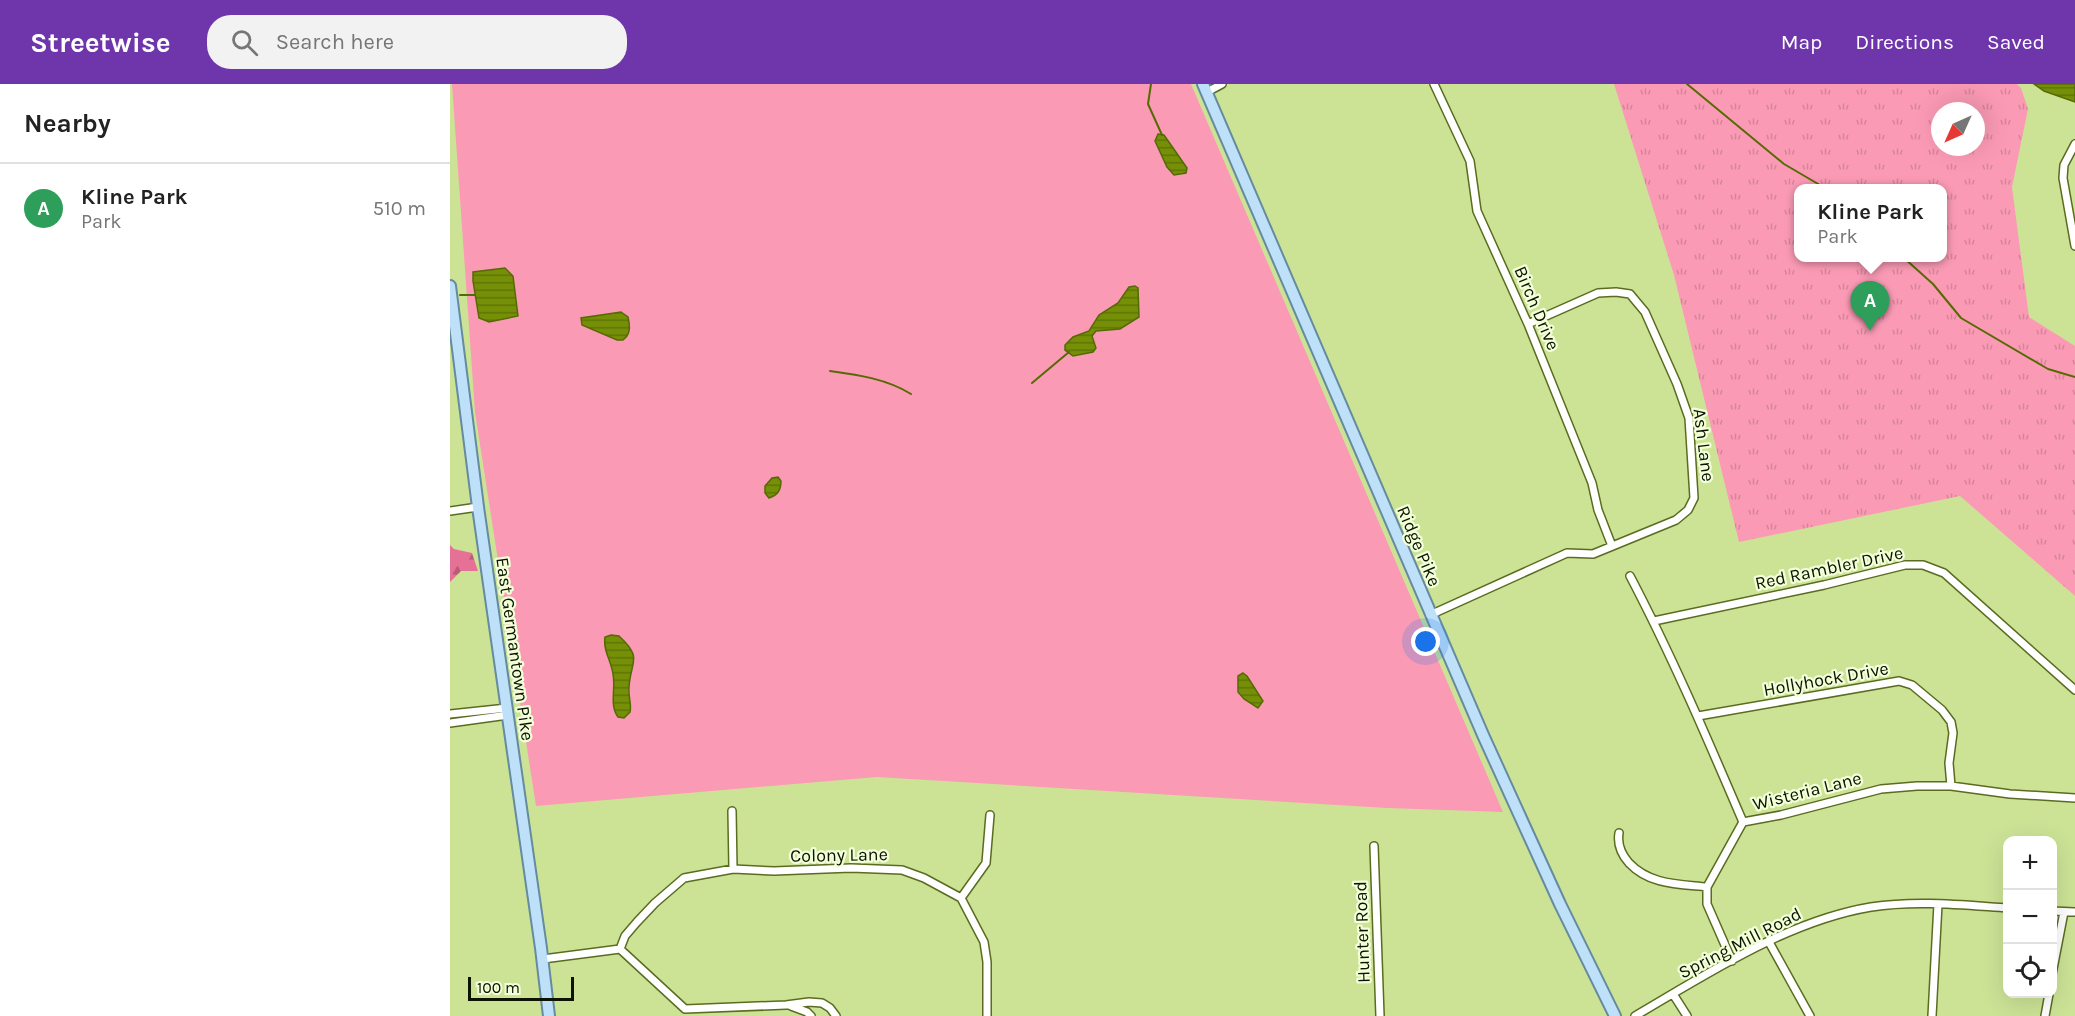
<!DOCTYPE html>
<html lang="en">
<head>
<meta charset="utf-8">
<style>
  :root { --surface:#fff; --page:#f2f2f2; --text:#222; --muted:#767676; --line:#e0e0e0; --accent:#6f36ac }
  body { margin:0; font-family:Karla,sans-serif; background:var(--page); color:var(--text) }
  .controls { position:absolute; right:18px; bottom:18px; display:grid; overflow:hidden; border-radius:12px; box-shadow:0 6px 24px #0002 }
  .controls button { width:54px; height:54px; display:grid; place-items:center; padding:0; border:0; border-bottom:2px solid var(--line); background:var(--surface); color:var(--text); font:30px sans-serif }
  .compass { position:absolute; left:1481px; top:18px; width:54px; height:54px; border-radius:50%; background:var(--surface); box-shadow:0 6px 24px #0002; rotate:225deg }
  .scale { position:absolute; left:18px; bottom:15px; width:106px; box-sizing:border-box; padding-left:6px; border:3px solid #0c1300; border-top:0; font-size:16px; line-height:21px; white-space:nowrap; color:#0c1300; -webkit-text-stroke:4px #f2ffd8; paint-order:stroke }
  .you { position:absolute; left:976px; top:558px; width:21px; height:21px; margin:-15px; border:4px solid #fff; border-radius:50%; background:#1a73e8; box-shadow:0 0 0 9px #1a73e833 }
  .badge { display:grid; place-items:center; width:39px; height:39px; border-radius:50%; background:var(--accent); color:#fff; font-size:20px; font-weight:700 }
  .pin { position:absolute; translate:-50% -50px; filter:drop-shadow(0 2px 3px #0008) }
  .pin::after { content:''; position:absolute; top:32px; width:21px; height:18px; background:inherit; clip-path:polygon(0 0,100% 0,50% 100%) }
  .popup { position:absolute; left:1344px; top:100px; width:153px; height:78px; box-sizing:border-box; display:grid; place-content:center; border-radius:12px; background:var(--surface); filter:drop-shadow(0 2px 4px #0005); font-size:20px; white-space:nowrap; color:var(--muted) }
  .popup b { font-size:22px; color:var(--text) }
  .popup::after { content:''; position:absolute; left:50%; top:100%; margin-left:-12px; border:12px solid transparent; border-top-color:var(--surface) }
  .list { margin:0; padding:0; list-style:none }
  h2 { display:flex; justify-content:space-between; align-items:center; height:78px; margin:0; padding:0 24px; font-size:26px }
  h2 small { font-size:20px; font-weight:400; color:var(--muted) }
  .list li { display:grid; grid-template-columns:39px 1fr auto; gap:18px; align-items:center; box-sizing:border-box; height:90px; padding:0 24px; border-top:2px solid var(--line) }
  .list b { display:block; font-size:22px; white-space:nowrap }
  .list p { margin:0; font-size:20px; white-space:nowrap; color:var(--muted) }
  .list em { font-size:20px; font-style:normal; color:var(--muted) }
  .icon { flex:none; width:33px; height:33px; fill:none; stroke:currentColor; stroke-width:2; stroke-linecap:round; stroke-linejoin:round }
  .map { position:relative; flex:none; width:1625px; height:932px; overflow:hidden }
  header { display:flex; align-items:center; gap:36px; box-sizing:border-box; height:84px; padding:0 30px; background:var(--accent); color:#fff }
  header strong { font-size:28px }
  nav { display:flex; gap:33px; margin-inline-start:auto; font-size:21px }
  .search { width:420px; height:54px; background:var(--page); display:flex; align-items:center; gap:15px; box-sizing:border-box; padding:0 21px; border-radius:24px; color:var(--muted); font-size:22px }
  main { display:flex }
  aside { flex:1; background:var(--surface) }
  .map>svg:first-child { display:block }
</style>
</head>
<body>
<header>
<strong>Streetwise</strong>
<div class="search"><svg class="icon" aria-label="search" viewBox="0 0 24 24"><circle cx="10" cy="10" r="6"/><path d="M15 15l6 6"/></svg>Search here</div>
<nav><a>Map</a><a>Directions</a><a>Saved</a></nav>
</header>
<main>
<aside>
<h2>Nearby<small></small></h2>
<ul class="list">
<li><span class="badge" style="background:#2e9e5b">A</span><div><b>Kline Park</b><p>Park</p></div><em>510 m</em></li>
</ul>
</aside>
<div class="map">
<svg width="1625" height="932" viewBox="0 0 1625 932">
  <defs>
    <pattern id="forest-firs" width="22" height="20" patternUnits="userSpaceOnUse" patternTransform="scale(1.5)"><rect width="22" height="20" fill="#e57296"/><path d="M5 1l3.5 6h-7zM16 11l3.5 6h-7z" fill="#b85c78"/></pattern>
    <pattern id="park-tufts" width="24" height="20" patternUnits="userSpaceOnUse" patternTransform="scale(1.5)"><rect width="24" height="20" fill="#fb9ab5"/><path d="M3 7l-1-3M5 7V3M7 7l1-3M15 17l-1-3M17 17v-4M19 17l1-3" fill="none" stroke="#d6849a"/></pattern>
    <pattern id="water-rules" width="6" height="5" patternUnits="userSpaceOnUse" patternTransform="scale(1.5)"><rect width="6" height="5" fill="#759006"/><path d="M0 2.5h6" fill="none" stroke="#5e7405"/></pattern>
  </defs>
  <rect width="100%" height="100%" fill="#cce396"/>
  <path fill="#fb9ab5" d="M2,0H741L1053,728L937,724L427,693L86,722L25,328Z"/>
  <path fill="url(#forest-firs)" d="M0,461L4,465L22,469L28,487H11L0,498Z"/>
  <path fill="url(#park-tufts)" fill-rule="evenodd" d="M1164,0H1567L1571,4L1578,25L1562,103L1579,233L1625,262V512L1510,412L1289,458L1224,191ZM1490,27H1526V63H1490ZM1348,104H1492V174H1348Z"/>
  <path fill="url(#water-rules)" stroke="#566a04" stroke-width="1.5" d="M1584,0H1625V18L1594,7Z
    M708,50L714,51L737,84L736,89L724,91L717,83L705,57Z
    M55,184L63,192L68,232L39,238L29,234L23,197V188Z
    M685,202L688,204L689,233L670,245L646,247L642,252L646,264L643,268L623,272L615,266V261L623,253L639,247L649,231L668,219L679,203Z
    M171,228L178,233C180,242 181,250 173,256H167L132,241L131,234Z
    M328,393L331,397C331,406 328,411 319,414L315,409V402L322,394Z
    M161,551L169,552C194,575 180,577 179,604C178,613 182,620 180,628L174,634L168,633C159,621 166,605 163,590C161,576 153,567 155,553Z
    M793,589L797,592L813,617L808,624L794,615L788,608V592Z"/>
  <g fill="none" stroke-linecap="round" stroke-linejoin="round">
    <path stroke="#566a04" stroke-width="2" d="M701,0L698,20L712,51
      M1237,0L1334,80L1375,104
      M1454,174L1483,200L1511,234L1598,285L1625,293
      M10,211H25
      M380,287C409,291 437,295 461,310
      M582,299L619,268"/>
    <defs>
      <path id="minor" d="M984,0L1020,77L1027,127L1078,240L1142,399L1148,426L1162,462
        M757,8L772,0
        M1625,60L1614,81L1613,94L1625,162
        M0,427L28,423
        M1180,492C1222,572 1257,654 1293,738
        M980,531L1117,469L1143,470L1226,436L1238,426L1244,414L1239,334L1227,300L1195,228L1180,210L1166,208L1148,209L1078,240
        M1204,537L1374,501L1455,481H1473L1494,489L1625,606
        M0,630L57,624
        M1248,632L1449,597L1462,601L1492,626L1501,638L1503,649L1499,679L1501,702
        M0,639L58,631
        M282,727L283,785
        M1293,738L1331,731L1431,705L1467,702H1501L1560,710L1625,714
        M1169,749C1167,761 1171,770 1179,779C1200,801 1228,800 1257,803
        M924,762L930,932
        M511,814L536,779L540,731
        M1602,827L1625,828
        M1319,858L1360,932
        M170,865L175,852L187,838L205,819L234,794L283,785L324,787L401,784L452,786L474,794L511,814L534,858L537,878V932
        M93,875L170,865L235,925L336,921L359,918L372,919L380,924L386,932
        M1282,877L1257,820V803L1293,738
        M1602,890L1614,828
        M1223,910L1237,932
        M341,922L357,928L361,932
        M1185,932C1257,890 1337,837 1421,823C1466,816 1512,821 1558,824
        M1482,932L1488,820
        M1595,932L1599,910"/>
      <path id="primary" d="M753,0L1033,651L1110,820L1165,932
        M0,202L28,423L91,864L99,932"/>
    </defs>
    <use href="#minor" stroke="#596c20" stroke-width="10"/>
    <use href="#primary" stroke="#658b9f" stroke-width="14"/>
    <use href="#minor" stroke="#fff" stroke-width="7"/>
    <use href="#primary" stroke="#bfe0f9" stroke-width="10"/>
  </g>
  <g text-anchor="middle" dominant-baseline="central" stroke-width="4.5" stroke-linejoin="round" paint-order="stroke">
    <g font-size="18" fill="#0c1300" stroke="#f2ffd8">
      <text transform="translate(1087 224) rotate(67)">Birch Drive</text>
      <text transform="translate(1254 361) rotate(83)">Ash Lane</text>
      <text transform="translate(969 462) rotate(67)">Ridge Pike</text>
      <text transform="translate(1379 484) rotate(-12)">Red Rambler Drive</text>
      <text transform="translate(65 565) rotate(82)">East Germantown Pike</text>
      <text transform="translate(1376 595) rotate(-10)">Hollyhock Drive</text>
      <text transform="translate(1357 707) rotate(-14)">Wisteria Lane</text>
      <text transform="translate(389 771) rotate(-1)">Colony Lane</text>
      <text transform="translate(912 848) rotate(-92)">Hunter Road</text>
      <text transform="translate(1290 859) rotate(-27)">Spring Mill Road</text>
    </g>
  </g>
</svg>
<div class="controls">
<button>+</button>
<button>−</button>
<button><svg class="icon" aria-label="locate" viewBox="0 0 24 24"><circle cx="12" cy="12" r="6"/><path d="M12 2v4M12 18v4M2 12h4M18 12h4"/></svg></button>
</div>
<svg class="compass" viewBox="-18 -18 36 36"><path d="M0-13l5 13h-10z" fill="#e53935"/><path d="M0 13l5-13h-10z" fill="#767676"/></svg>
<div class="scale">100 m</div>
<div class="you"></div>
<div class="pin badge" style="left:1420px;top:247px;background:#2e9e5b">A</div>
<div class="popup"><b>Kline Park</b>Park</div>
</div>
</main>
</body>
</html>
